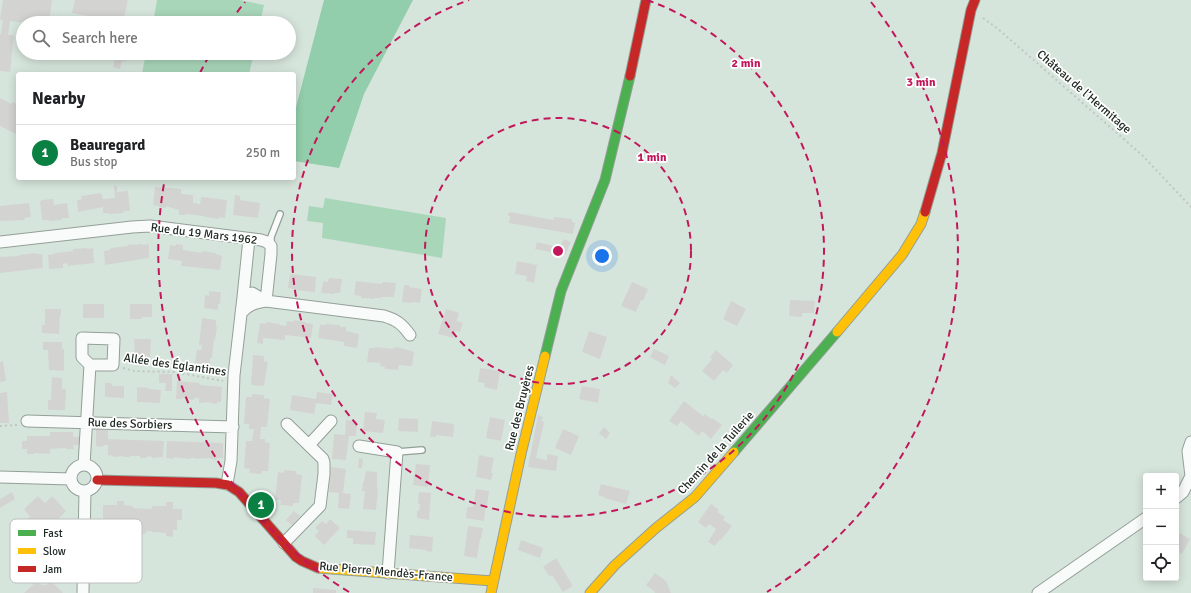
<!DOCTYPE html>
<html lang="en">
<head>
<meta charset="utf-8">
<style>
  :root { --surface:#fff; --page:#f2f2f2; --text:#202124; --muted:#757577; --line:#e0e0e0; --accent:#0b8043 }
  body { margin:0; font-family:Signika,sans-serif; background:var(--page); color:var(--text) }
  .controls { position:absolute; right:12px; bottom:12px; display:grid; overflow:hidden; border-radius:4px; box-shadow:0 2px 10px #0003 }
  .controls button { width:36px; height:36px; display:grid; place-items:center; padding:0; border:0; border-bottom:1px solid var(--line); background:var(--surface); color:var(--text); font:20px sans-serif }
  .you { position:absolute; left:602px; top:256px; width:14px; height:14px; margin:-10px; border:3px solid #fff; border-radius:50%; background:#1a73e8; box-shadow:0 0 0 6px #1a73e833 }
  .badge { display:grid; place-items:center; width:26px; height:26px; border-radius:50%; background:var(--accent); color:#fff; font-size:13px; font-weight:700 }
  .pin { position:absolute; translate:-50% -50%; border:2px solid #fff; box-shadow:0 1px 4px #0006 }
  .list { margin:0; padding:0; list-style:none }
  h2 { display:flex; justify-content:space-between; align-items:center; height:52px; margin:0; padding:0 16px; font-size:17px }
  h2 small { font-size:13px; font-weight:400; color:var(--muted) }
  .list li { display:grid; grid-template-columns:26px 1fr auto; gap:12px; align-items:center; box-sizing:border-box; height:56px; padding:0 16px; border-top:1px solid var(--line) }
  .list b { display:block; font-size:15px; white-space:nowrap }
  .list p { margin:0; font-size:13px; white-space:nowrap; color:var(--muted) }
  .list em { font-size:13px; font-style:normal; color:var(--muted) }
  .icon { flex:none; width:22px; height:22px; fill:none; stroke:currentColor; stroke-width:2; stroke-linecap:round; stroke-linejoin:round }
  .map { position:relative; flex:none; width:1191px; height:593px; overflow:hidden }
  .search { position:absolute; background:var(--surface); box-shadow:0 2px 10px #0003; left:16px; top:16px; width:280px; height:44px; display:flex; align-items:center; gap:10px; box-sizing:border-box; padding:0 14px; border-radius:22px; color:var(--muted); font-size:15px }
  .panel { position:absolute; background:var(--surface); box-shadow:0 2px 10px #0003; left:16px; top:72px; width:280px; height:108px; border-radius:4px }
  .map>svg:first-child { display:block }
</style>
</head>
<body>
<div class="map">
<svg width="1191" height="593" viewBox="0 0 1191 593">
  <rect width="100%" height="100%" fill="#d6e5db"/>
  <path fill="#a8d6b9" d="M157,0H240L264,5L260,23H153Z
    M146,53H254L249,74H142Z
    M325,198L446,218L442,258L322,238L323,223L307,221L309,206L323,208Z"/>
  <path fill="#92ceac" d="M324,0H413L364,94L339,168L294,161V115Z"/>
  <path fill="#d3d4d2" d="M3,0H52L49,23H25L10,21L8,35H14L10,72L0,71V34H1L3,20H0Z
    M75,0H128L123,23L72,13Z
    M116,53L126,55L125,62L122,61L120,69L113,67Z
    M0,98L11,104L13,102L18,105V135L0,126Z
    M114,186H117V192L128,191L130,211H123L124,213L110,214L109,213H103V207L78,212L77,200L82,199L81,196L101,193L103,199L115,198Z
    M155,187L181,189V194L193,195V203L200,204L201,197L227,200L225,218L219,217V219L205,217L204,216L185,214V215H179V210L166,206V208L159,207V206L153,205Z
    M235,195L240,196V200L260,203L258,218L233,215Z
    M53,199L54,205L67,203L69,218H62V220L49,221V220H42L40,202L42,200Z
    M29,203L31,217L24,218L25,220L0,221V206Z
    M510,212L554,220V217L572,219V222L575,223L573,234L509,223L510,216H508V213H510Z
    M564,239L571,242L565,255L535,249L537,242L558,247L559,245L560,246Z
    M142,244V245L149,244V258L105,265L104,251L110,250L111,248L128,246V245Z
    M176,244L183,245V250L202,253V251L216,253V254L222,256L220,270L181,266L182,261L168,259L170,245L176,246Z
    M87,248V249L93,248L94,263L68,266L67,263L63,264V268L49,269L48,255L55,254V253L73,251V249Z
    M35,253V254H42L43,268L0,273V257L19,256V255Z
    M517,261L537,265L534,283L526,281L527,276L515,274Z
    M290,274L316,277L315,292L294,290V289L288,288Z
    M329,278L342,279L340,293H334V294L321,293L323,281L328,282Z
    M356,281L382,284L383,282L396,283L394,297H381V298H374V299L361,298V296L354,295Z
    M632,282L648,289L643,301L641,300L636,312L621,306Z
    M404,285H409V287L422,289L420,303L413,302V303L402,302Z
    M209,291L221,292L220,304H218V310L204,308L205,295L209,296Z
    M790,300L815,301L814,313H802V317L789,316Z
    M731,301L746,309L737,326L723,319Z
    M83,304H104V318H83Z
    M130,304H152V317H142V319H130Z
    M45,309H61V315H60L59,334L42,333V325H45Z
    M446,309L459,313L457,321L463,323L460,332L454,331L453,338L438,334Z
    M202,318L216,320V326L217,327L215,340H214L212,358H210V364L195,363L197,350H201L202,345H199Z
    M294,320L306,322V323L313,324L311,338L285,335V340L263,338V344L257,343L260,323L266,324V322L280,324L279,325L286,326L287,321L293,322Z
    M326,324L340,325V327H346V331L359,334L357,348L344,346V342L318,338L320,325H326Z
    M589,331L607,337L600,359L582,352Z
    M134,339H151L150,360L135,359Z
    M43,342H62V349H64V371L49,370L48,350H43Z
    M375,347L394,349V347L401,348L414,352L412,366L399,365L398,370L385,369V367L380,366L381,363L367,362L369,348H375Z
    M654,349L669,356L665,365L650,357Z
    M716,350L733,365L727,373L723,370L714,381L702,371L712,359L710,357Z
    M253,355L264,356V361L268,362L264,386L251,385Z
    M3,361L6,381L0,382V362Z
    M480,368L500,371L497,390L484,387L485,383L478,382Z
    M159,374H172V391H165L166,383H159Z
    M671,375L680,383L675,388L668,383Z
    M52,377L62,378V389H66L65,410H48V400H51Z
    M177,381L199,383L200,385L222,387L221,402H217V404L210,403V402L199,403V398H194V400L187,399V398H182V399H176Z
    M105,383H111L112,386H124V398L105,397Z
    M582,386L600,389L598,403L579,399Z
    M137,387L149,388L148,389L161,390L160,403L137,402Z
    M7,392L9,423H0V393Z
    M317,392L333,394L331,405L316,403L314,414L290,410L292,395L316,399Z
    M252,394L264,395V398L270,399L267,427H261L260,439H265V442L270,443L268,471H262L261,474L249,473L250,469L244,468L246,441H252L254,429H249V424H244L246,397H252Z
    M684,401L703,416L705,414L711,419L712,418L722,425L711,439L702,431L699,436L681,421L677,426L669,421Z
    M365,412L377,413L376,419L385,420L383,433L363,431Z
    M538,415L543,417L541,421L544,422L536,458L547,460V454L558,456L556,471L528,467Z
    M490,417L505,420L501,441L486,438Z
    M399,418L418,419V432L398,431Z
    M346,420L357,421L356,436H349L346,460L332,459L334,434L345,435Z
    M432,421L454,424L453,437L436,435V437H430Z
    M604,427L610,433L606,439L599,433Z
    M96,429H108V439L164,441L163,457L152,458V457L147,456V458H140V456H130V457H124L123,456L113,457V456L108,455V445H104L103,447L96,446Z
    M563,429L579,436L571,455L555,448Z
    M50,432H73V437H79V445H73L74,449H66V448L50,449V454L34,453V454H27V449H22V441H27V436H50Z
    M167,441L223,443V458H217V460L211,459L210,458L195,459V458H191L189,459L174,457V459L166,458Z
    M479,455L494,458L491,473H493L491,480L476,477Z
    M359,458L363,459L362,468H358Z
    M416,464L430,465L428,487L413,485Z
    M331,467L346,469L343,493L351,494L349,509L338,508L339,493L329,492Z
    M284,470L296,471V474L302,475L299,503H293V506L280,505L281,500H275L278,472L284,473Z
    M366,471L377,472V488L378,489L376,510L363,509L365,491H362L363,482H364Z
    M601,484L630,491L626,504L604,498L605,497L598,495Z
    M476,489L489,491L487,506L486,505L484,521L466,518L467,508L468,507H473Z
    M12,492L15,499L0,508V499Z
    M419,492L431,493L429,520L417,518V511H419L420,504H418Z
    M38,496L45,503L52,496L66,511L59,518L66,525L52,539L47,534L41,535L37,538L23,524L30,517L24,509Z
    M117,501H124V505L133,506V508L152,509V506H166V502H173V509H182V520H177V530H173V537L166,536V533L152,532V531H147L145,534L141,535L139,533L138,530H133V531H123V535H117V531L103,530V505H117Z
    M711,504L719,510L717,512L725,517L723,520L732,526L721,540L720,539L715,546L708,542L716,529L709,524L706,528L698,522Z
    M294,511L300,516L292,525L286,520Z
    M330,519L340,528L324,545L315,536L319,531L315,528L322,521L326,524Z
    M468,526L483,528L481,539H480L477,558L464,556Z
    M347,530L376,532L375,545L353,544V538H347Z
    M1176,531L1190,539L1182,554L1176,550Z
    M410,535L433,537L432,552L426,551V550L409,548Z
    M521,540L543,548L540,558L518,550Z
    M556,558L573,586L563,592L552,575L550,577L543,567Z
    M655,573L666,581L671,593H655L654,591L646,585Z
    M37,581L41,585H46L51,581L63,593H24Z
    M313,588L336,590V593H313Z"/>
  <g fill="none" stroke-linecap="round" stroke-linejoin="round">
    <defs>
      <path id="lane" d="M271,244V237L280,214
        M397,452L422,450"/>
      <path id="street" d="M0,242L132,227L150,226L261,240L267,242L271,246V254L266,301C255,303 249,304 241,313
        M243,297L249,239
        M27,421L233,427
        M309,445L331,421
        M359,446L397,452L388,573
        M84,465L90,365H113L114,339L82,338V357L90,365
        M71 478a13 13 0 1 1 26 0a13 13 0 1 1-26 0Z
        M0,477L71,479
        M227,484L231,461L234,375L243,297L252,293L266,301L384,316C397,320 402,324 410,335
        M1176,498L1183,492L1191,476L1188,451L1191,442
        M284,543L320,506L324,474V463L323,459L287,424
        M83,593L85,491
        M1038,593L1146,518"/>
      <path id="fast" d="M545,356L561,291L605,180L630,76
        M734,452L837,332"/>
      <path id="slow" d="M837,332L902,255L921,224L925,212
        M318,568L493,581
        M491,593L521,454L545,356
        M590,593L615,565L656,528L695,497L734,452"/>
      <path id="jam" d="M630,76L646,0
        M925,212L942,153L971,10L975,0
        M97,480L216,483L228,485L239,492L296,557L302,561L318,568"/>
    </defs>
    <use href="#lane" stroke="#939f97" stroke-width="8"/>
    <use href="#street" stroke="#939f97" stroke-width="13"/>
    <use href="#fast" stroke="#939f97" stroke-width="11"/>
    <use href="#slow" stroke="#939f97" stroke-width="11"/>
    <use href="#jam" stroke="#939f97" stroke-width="11"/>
    <path stroke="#c1c6c2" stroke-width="2" stroke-dasharray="2 3" stroke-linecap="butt" d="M983,18L997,28L1142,155L1191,207
      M123,368L134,371L175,372L223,381
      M0,426L17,425"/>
    <use href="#lane" stroke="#f9fbfa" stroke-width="5.5"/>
    <use href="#street" stroke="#f9fbfa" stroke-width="11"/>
    <use href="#fast" stroke="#4caf50" stroke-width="9"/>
    <use href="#slow" stroke="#ffc107" stroke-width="9"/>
    <use href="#jam" stroke="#c62828" stroke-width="9"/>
  </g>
  <g fill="none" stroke="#c2185b" stroke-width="2" stroke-dasharray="7 5">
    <circle cx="558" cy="251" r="133"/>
    <path d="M647 0A266 266 0 1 1 469 0"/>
    <path d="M349 592A400 400 0 0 1 165 178M200 73A400 400 0 0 1 210 54M230 22A400 400 0 0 1 245 2M871 2A400 400 0 0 1 767 592"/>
  </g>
  <g text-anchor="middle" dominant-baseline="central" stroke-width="3.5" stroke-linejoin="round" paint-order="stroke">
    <g font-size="12" fill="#202a24" stroke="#fff">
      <text transform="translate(1084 92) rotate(41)">Château de l’Hermitage</text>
      <text transform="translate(204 234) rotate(7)">Rue du 19 Mars 1962</text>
      <text transform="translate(175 365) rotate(8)">Allée des Églantines</text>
      <text transform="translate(520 408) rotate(-76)">Rue des Bruyères</text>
      <text transform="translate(130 424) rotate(2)">Rue des Sorbiers</text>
      <text transform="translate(716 453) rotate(-48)">Chemin de la Tuilerie</text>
      <text transform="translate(386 572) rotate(5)">Rue Pierre Mendès-France</text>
    </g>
  </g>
  <rect x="10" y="519" width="132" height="64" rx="6" fill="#fff" stroke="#bcbfbd" stroke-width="1"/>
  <rect x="18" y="530" width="18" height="6" fill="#4caf50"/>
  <rect x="18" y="548" width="18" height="6" fill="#ffc107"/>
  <rect x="18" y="566" width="18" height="6" fill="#c62828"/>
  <g font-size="11" fill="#202a24">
    <text x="43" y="537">Fast</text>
    <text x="43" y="555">Slow</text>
    <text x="43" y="573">Jam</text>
  </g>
  <circle cx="558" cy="251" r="6" fill="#c2185b" stroke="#fff" stroke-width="2"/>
  <g font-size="12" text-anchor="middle" font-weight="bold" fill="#c2185b" stroke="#fff" stroke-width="3.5" stroke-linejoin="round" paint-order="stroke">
    <text x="746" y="67">2 min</text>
    <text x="921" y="86">3 min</text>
    <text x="652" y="161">1 min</text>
  </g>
</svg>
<div class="controls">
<button>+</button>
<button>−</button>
<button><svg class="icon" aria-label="locate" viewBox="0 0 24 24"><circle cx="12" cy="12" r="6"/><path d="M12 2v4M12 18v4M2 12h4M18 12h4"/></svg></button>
</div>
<div class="you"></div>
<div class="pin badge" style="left:261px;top:505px">1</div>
<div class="search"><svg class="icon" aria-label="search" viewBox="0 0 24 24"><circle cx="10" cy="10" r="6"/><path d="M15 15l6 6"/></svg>Search here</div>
<section class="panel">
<h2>Nearby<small></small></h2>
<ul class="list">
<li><span class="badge">1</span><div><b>Beauregard</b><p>Bus stop</p></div><em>250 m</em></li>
</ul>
</section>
</div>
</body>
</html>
